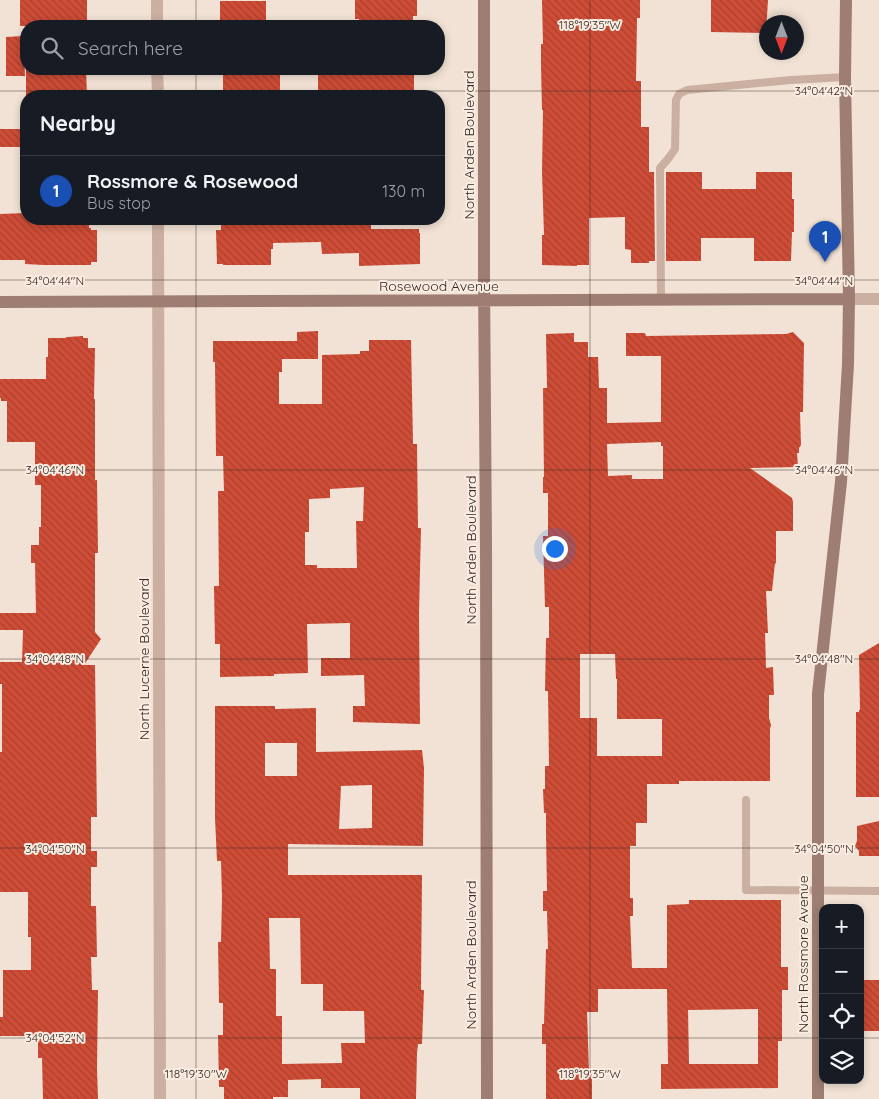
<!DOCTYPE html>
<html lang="en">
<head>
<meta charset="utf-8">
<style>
  :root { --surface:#171b24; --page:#242831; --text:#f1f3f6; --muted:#9ea1a6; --line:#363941; --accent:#8fadae }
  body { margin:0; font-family:Quicksand,sans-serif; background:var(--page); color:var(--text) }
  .controls { position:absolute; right:15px; bottom:15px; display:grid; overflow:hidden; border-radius:10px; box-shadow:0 2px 8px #0003 }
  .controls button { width:45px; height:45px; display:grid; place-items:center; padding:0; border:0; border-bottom:1px solid var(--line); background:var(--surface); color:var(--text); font:25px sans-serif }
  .compass { position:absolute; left:759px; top:15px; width:45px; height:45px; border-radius:50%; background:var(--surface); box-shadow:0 2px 8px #0003; rotate:180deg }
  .you { position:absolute; left:554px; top:548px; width:18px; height:18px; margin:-12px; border:4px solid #fff; border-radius:50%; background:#1a73e8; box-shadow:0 0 0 8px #1a73e833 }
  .badge { display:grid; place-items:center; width:32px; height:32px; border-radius:50%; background:var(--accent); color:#fff; font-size:16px; font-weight:700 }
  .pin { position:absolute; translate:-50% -41px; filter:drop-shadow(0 1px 2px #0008) }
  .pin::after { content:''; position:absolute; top:26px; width:18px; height:15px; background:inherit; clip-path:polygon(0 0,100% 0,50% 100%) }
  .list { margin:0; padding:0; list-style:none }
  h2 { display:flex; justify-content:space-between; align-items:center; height:65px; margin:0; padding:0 20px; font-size:21px }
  h2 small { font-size:16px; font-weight:400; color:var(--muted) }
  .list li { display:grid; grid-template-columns:32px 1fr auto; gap:15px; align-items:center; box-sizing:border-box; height:70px; padding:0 20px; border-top:1px solid var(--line) }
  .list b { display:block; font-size:19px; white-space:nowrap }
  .list p { margin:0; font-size:16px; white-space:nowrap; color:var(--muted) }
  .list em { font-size:16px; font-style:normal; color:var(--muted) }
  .icon { flex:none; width:28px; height:28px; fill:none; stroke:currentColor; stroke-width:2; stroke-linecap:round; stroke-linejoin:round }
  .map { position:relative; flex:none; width:879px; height:1099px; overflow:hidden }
  .search { position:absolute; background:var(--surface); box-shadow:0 2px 8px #0003; left:20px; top:20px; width:425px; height:55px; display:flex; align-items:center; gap:12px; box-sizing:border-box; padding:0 18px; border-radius:20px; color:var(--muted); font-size:19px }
  .panel { position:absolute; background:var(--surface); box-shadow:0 2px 8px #0003; left:20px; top:90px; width:425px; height:135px; border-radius:20px }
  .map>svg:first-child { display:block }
</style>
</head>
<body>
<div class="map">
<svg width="879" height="1099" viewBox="0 0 879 1099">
  <defs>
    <pattern id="building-back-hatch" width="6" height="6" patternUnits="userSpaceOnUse" patternTransform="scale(1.25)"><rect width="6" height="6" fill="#cf4d37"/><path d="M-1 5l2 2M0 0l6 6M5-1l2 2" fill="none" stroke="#a9402e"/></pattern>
  </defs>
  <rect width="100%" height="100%" fill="#f2e2d5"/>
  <path fill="url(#building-back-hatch)" fill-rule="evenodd" d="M20,0H87V26H20Z
    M355,0H417V16H413V26H359V19H355Z
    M542,0H640V18H637L636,81H641V127H649V172H654L655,261H649V263H631V250L625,249V217L589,218V265H577V266L542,265V235H544L542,172L543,110H542L541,65V44H543Z
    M711,0H768L766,33L711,32Z
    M220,1H266V26H220Z
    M23,36L25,76H6V37Z
    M26,69H86L87,96H26Z
    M223,69H280V96H223Z
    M320,69H414V96H318V71H320Z
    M0,129H26V147H0Z
    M666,172H702V189H756V172H792V199H794V232H792L791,261H754V238H701V261H666Z
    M26,213V219H89V228H91V230H97V262H91V265H44L25,264V260H0V214Z
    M221,219H325V224L371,223V229H419V233H420V264L359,266V253L322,254L321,242L273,243V249H271V265H223V264H217L216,230H221Z
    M318,331V359H282V372H279V404H322V355L360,354V351H369V340H411L413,444H417L418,528H421L419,613L420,724L353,722V706H365L364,675L321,676V658H350V623L307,624L308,673L274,674V676L220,677V644H215L214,586H219L218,491H224L223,456H216L215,362H213V341H297V332ZM364,487L363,521H356L357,568H317V565H305V532H309V499L330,498V489Z
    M793,332L804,343L803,412H800L801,445L799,448V453H797L798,467L750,468L792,498L793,502V531H776V564L775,563L772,591H766L768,633H765L766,668L773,667L774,695H769V718L771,725L770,729V781H679V784H647V823H636V846H630V898H633V916H630L632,968H667V905L689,904V900H781V967H788V990H782V1041H778V1088L661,1089V1064H668L667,989H598V1012H587L589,1072H592V1099H546V1044H542V1024H544L546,949H548L547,911H543V891H547L546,833V813H544L543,789H545V766H549L548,691H545L546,638H549V607H545L543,536H548V493H543V477H544L543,388H547L546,334L574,333V342H588V357H598L599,388H607V423L661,422V356H626V333H645L646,336L786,334ZM661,442V446H663V479H632V475L608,476L607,444ZM580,654H615L616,679H617V719H662V756H597V718H580ZM758,1009V1064H689L688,1010Z
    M83,336V338H88V348H95L94,399H95V480H97L98,553H95V632L101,639L84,665H95L97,817H91V851H97V867H91V906H96L97,957H91L92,990H98L97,1069L98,1099H43L42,1058H38V1036H0V1017H3V970H31V937H28V892H0V752H2V684H0V662H22L23,630H0V613H36L35,563H31V545H39V527H41V485H35V442H7V401H1V398H0V379H46V357H48V338H65L67,337Z
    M879,643V797H856V712H859V710H860L859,655Z
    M215,706H275V709L316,708V752L422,750L424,768L423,846L288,844V875H422L421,990H424L422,1044H418L417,1053L416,1099H360V1088H321V1079L288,1080V1097H273V1099H224V1087H219L218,1035H223V1003H219L218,942H221L222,897L221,861H217L215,818ZM265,743H297V776H265ZM372,785V828L339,829L341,786ZM269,918H300L301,984H323V1011H364L365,1043H341L342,1063L282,1064V1016H276V969H270Z
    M879,821V856H859V851L855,846L857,841V826Z
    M860,980H879V1031H860Z"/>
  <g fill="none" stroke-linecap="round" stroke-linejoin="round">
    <path stroke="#cbb0a1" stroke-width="8" d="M661,300L660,168L668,159L675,149L676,100L679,94L687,90L791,80L845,77
      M746,800V890L879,891"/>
    <path stroke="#cbb0a1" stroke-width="12" d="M157,0V26
      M157,69L158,96
      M158,219L160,1099
      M849,299H879"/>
    <path stroke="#9e7e72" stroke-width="12" d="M484,0V277L486,545L487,1099
      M0,302L849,299
      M818,1099V694L841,482L848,364L849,299L845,77L846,0"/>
  </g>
  <path fill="none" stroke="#342824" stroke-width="1" stroke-opacity="0.45" d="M196,0V26M590,0V1099M196,69V96M0,91H879M196,219V1099M0,280H879M0,470H879M0,659H879M0,848H879M0,1038H823M860,1038H879"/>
  <g text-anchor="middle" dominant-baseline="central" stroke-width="4" stroke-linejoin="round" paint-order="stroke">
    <g font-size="14" fill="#342824" stroke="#faece1">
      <text transform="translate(469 145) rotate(-90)">North Arden Boulevard</text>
      <text x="439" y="286">Rosewood Avenue</text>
      <text transform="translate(471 550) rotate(-90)">North Arden Boulevard</text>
      <text transform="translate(144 659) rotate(-90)">North Lucerne Boulevard</text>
      <text transform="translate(803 954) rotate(-90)">North Rossmore Avenue</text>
      <text transform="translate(471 955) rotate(-90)">North Arden Boulevard</text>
    </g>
  </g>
  <g font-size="12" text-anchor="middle" fill="#342824" stroke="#faece1" stroke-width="4" stroke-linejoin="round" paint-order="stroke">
    <text x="590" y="29">118°19'35"W</text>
    <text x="824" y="95">34°04'42"N</text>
    <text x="824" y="285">34°04'44"N</text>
    <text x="55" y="285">34°04'44"N</text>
    <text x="824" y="474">34°04'46"N</text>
    <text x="55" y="474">34°04'46"N</text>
    <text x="824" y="663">34°04'48"N</text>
    <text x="55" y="663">34°04'48"N</text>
    <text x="824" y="853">34°04'50"N</text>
    <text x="55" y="853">34°04'50"N</text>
    <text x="55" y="1042">34°04'52"N</text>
    <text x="196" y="1078">118°19'30"W</text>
    <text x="590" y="1078">118°19'35"W</text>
  </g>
</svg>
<div class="controls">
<button>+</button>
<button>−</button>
<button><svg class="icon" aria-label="locate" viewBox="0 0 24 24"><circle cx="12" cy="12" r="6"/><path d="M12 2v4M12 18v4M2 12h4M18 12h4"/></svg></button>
<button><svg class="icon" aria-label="layers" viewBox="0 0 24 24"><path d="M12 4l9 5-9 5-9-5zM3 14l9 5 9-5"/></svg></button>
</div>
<svg class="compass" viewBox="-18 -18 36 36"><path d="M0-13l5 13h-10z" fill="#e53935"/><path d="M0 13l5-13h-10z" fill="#9ea1a6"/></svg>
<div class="you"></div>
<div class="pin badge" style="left:825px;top:262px;background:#1a4fb4">1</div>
<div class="search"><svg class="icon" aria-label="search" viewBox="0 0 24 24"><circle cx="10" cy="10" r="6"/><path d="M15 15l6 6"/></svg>Search here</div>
<section class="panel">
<h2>Nearby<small></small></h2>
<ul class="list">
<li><span class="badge" style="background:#1a4fb4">1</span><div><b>Rossmore &amp; Rosewood</b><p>Bus stop</p></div><em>130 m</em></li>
</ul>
</section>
</div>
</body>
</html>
